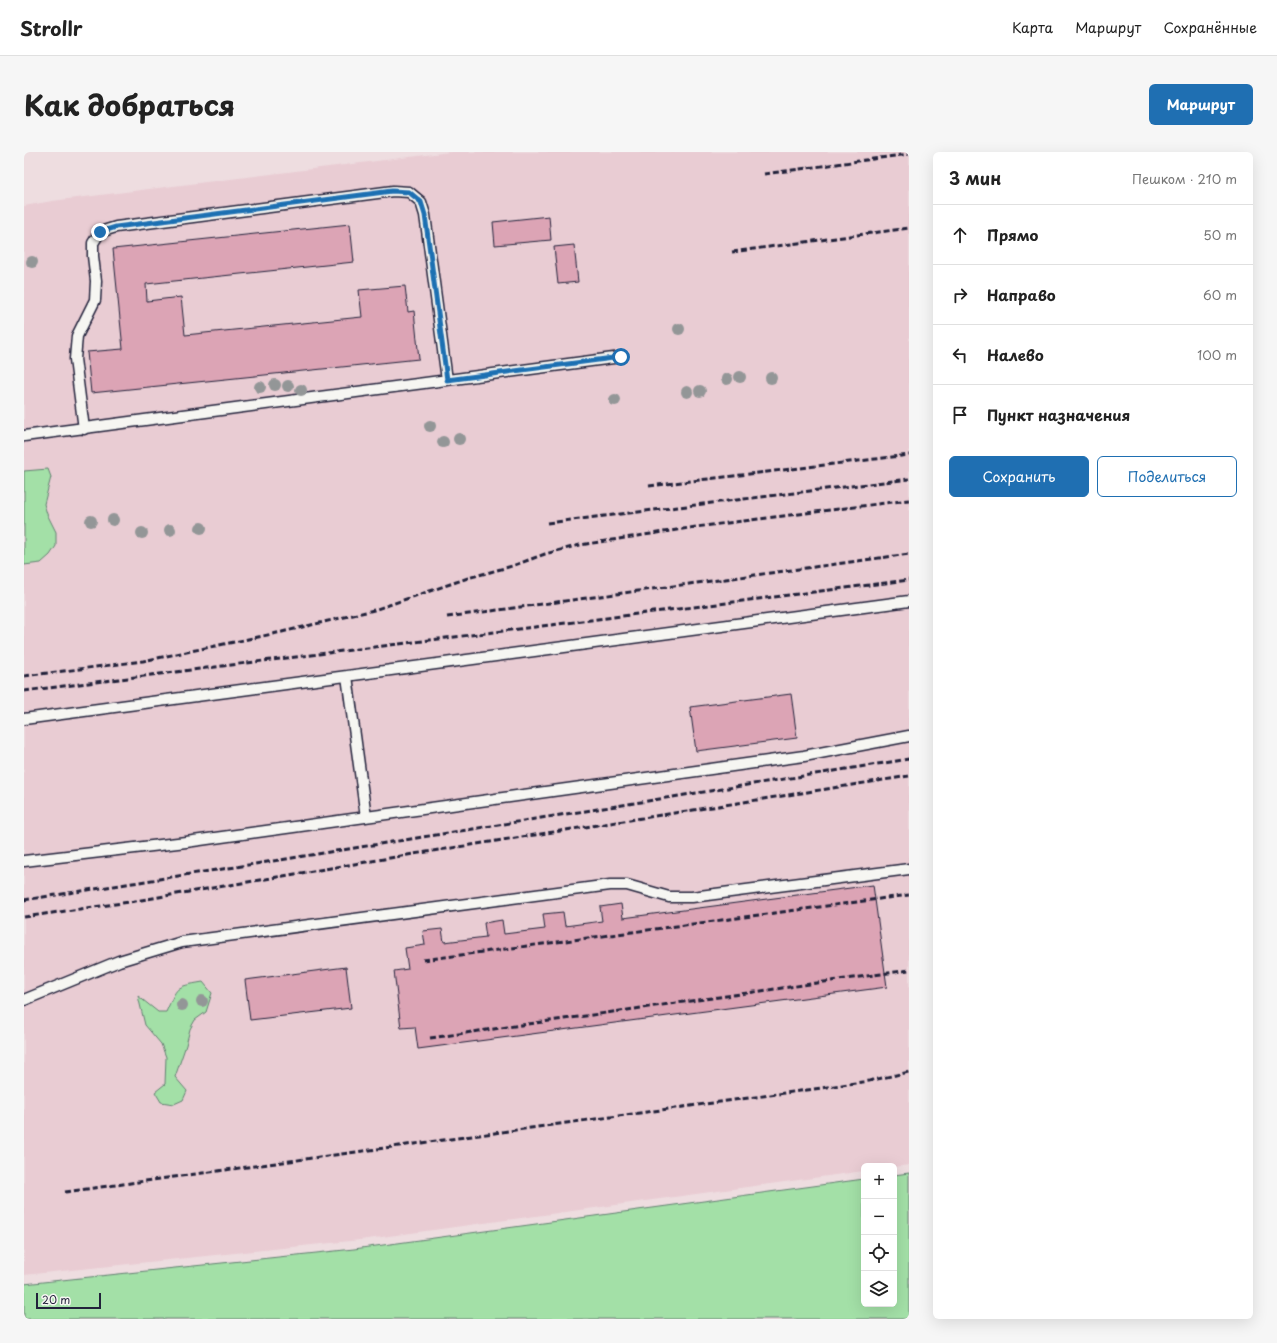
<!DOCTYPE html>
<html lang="ru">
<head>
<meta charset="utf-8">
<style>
  :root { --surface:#fff; --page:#f6f6f6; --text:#222; --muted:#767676; --line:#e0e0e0; --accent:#1f6fb2 }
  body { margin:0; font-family:"Playpen Sans",sans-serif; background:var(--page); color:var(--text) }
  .controls { position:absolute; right:12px; bottom:12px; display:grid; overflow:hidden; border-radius:6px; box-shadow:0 4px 16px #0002 }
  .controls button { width:36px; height:36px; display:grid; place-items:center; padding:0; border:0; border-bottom:1px solid var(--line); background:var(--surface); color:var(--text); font:20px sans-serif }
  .scale { position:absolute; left:12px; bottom:10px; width:65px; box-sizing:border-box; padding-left:4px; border:2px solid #22223b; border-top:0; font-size:11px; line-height:14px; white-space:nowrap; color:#22223b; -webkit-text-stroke:3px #f6f6f2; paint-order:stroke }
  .stop { position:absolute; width:12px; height:12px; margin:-9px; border:3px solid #1f6fb2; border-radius:50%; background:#fff }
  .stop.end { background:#1f6fb2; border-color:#fff; box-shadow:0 1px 4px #0008 }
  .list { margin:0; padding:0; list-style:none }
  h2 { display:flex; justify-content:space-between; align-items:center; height:52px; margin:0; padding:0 16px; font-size:17px }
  h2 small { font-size:13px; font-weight:400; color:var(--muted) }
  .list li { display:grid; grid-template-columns:26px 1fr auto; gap:12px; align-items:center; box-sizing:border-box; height:60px; padding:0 16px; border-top:1px solid var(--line) }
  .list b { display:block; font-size:15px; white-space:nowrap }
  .list em { font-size:13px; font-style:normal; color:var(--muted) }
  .actions { display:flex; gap:8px; padding:12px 16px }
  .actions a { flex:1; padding:9px 0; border:1px solid var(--accent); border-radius:6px; text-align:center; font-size:14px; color:var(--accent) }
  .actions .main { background:var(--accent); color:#fff }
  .icon { flex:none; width:22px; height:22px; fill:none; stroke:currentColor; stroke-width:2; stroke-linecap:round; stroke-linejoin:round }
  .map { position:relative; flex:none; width:885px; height:1167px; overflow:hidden; border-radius:6px }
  header { display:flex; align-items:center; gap:24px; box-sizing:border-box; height:56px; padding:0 20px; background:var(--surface); border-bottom:1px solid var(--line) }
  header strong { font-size:19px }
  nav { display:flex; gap:22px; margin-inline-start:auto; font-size:14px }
  .intro { display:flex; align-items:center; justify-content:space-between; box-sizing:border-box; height:96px; padding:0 24px }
  h1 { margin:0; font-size:28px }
  .button { padding:10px 18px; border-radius:6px; background:var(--accent); color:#fff; font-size:14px; font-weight:700 }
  main { display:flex; gap:24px; padding:0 24px }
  aside { flex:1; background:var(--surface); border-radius:6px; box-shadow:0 4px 16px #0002 }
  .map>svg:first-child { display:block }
</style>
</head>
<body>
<header>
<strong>Strollr</strong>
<nav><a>Карта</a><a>Маршрут</a><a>Сохранённые</a></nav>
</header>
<div class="intro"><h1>Как добраться</h1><a class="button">Маршрут</a></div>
<main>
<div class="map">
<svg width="885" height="1167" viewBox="0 0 885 1167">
  <rect width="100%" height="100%" fill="#eedde0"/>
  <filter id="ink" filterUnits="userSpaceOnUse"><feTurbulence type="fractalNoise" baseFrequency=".025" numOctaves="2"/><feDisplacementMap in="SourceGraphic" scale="8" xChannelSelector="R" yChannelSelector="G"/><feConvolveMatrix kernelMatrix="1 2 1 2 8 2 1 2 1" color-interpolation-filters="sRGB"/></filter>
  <g filter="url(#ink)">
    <path fill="#e9ccd3" d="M426,0H885V1013L870,1015L840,1014V1019L336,1088L0,1123V54L28,49Z"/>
    <path fill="#a3e0a7" stroke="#628171" d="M24,317L27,325L20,352L23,362L32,380V394L26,403L17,411L0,413V319Z
      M179,830L188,841L182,860L171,868L166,877L162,893L151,925L163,939L159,948L150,952L137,950L131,940L141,932L142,905L137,892L121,873L114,844L134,860H142C154,834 150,835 179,830Z
      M885,1021V1167H0V1132L330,1097L840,1027V1152H870V1023Z"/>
    <path fill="#dca4b5" stroke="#22223b" d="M525,64L527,88L471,93L469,70Z
      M326,72L330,110L122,132L123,149L157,145L161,183L338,165L335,138L381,134L384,160L390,159L395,207L67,241L63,200L99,197L89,97Z
      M550,93L554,130L534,132L530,95Z
      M767,542L773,586L672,599L666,555Z
      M849,733L863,835L394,897L391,875L377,876L370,819L384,817L381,796L401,793L399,779L418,777L420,790L462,785L460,771L478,768L480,782L521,777L519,762L539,760L541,774L578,769L576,755L597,752L599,766Z
      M322,815L327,856L226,868L221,828Z"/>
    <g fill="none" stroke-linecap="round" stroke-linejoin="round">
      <defs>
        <path id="lane" d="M60,277L51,207L53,184L71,148L72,129L69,104V91L76,80L92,75L369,39L385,40L397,50L401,63L423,228
          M0,284L597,205
          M323,524L342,665
          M0,567L885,449
          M0,709L162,690L780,604L885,584
          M0,848L95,809L158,790L586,733H603L645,745H668L885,717"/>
      </defs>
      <use href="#lane" stroke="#22223b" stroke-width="13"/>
      <use href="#lane" stroke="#f6f6f2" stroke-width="10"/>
      <path stroke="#22223b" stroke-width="3" stroke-dasharray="6 3" stroke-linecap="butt" d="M740,22L885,2
        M708,100L885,76
        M625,334L885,303
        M523,371L885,327
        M423,465L885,402
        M0,524L119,509L258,480L350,458L444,426L488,414L521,402L556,393L672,375L885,348
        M0,539L885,428
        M0,748L237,711L885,607
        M0,765L105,750L377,704L885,624
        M399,808L885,743
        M406,886L885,818
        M41,1040L790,937L845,929L885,920"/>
    </g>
    <g fill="#939697">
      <circle cx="8" cy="110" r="6"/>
      <circle cx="655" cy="177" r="6"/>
      <circle cx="716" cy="225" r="6"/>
      <circle cx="747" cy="226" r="6"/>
      <circle cx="703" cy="227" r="6"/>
      <circle cx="251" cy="233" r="6"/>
      <circle cx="264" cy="234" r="6"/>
      <circle cx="236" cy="235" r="6"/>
      <circle cx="277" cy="238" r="6"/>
      <circle cx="676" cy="239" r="6"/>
      <circle cx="663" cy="240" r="6"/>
      <circle cx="591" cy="248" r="6"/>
      <circle cx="406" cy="274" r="6"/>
      <circle cx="435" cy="287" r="6"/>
      <circle cx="419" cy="290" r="6"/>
      <circle cx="89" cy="368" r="6"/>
      <circle cx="67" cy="369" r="6"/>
      <circle cx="177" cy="376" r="6"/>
      <circle cx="146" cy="378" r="6"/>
      <circle cx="118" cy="381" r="6"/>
      <circle cx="178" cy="849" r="6"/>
      <circle cx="158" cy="853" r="6"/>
    </g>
  </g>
  <g fill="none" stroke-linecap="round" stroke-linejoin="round" filter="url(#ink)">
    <path stroke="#1f6fb2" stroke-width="5" d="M76,80L92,75L368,39L385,40L397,50L401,63L423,228L597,205"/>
  </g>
</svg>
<div class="controls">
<button>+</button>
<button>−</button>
<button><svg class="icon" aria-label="locate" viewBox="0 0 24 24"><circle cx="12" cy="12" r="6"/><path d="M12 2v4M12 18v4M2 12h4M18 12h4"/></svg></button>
<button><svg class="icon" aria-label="layers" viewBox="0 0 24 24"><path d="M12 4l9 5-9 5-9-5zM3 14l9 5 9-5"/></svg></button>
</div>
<div class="scale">20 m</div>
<div class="stop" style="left:597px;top:205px"></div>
<div class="stop end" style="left:76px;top:80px"></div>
</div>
<aside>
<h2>3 мин<small>Пешком · 210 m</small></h2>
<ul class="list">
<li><svg class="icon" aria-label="ahead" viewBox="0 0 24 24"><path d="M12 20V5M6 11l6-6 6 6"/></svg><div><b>Прямо</b></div><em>50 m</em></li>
<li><svg class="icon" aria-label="right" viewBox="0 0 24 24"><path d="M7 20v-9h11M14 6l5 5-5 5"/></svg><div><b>Направо</b></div><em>60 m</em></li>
<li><svg class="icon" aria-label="left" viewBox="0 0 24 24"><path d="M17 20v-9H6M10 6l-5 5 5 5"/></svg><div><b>Налево</b></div><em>100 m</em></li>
<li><svg class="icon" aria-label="arrive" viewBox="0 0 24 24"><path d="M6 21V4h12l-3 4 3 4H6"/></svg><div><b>Пункт назначения</b></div></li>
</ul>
<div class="actions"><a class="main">Сохранить</a><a>Поделиться</a></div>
</aside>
</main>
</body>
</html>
